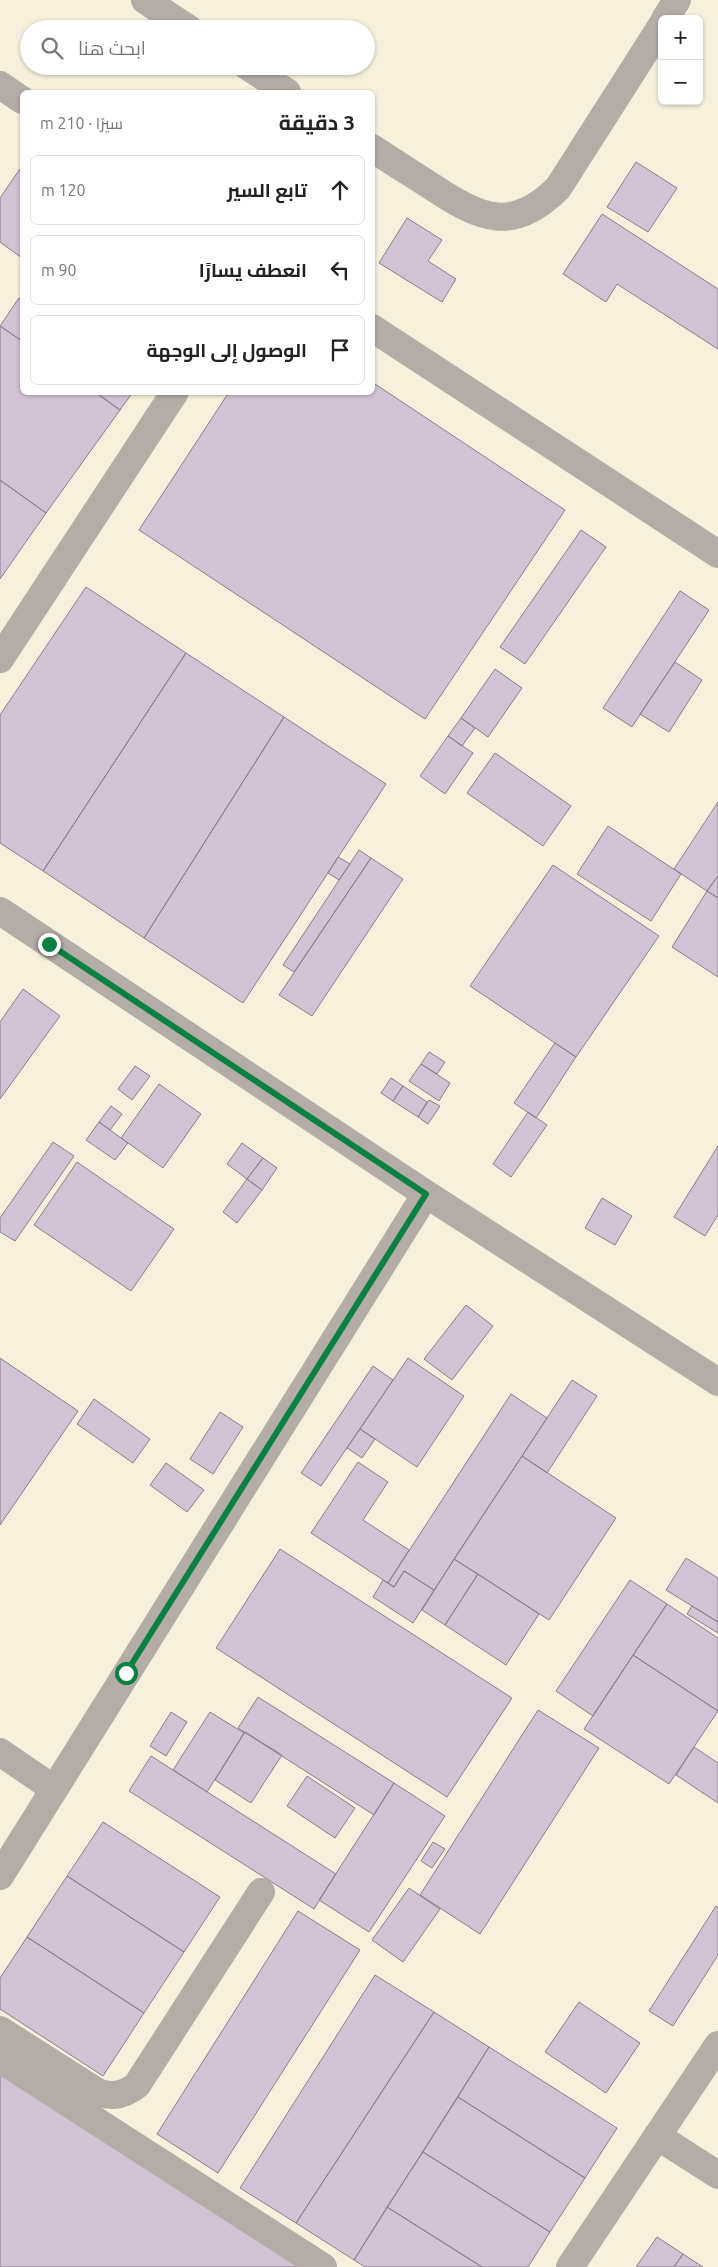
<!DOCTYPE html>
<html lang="ar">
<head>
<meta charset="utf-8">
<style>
  :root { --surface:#fff; --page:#f6f6f6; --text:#222; --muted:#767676; --line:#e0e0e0 }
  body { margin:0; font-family:Ubuntu,Cairo,sans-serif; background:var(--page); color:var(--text); direction:rtl }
  .controls { position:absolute; right:15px; top:15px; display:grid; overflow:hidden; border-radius:8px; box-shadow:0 1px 4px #0004 }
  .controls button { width:45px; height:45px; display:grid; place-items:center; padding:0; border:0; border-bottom:1px solid var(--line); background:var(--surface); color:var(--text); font:25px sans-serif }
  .stop { position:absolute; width:15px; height:15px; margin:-11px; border:4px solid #0b8043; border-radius:50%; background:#fff }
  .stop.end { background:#0b8043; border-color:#fff; box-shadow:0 1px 5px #0008 }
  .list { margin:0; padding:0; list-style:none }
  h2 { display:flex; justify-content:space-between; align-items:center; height:65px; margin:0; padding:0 20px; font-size:21px }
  h2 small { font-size:16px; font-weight:400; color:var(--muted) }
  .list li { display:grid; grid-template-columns:32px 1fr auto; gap:15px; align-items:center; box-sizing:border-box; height:70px; margin:0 10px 10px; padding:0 10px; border:1px solid var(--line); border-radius:8px }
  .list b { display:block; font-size:19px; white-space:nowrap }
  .list em { font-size:16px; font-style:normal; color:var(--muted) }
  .icon { flex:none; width:28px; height:28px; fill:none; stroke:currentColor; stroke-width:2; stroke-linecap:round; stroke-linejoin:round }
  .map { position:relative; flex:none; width:718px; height:2267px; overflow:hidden; direction:ltr }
  .search { position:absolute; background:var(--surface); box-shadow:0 1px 4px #0004; left:20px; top:20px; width:355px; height:55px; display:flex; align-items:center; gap:12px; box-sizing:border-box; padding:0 18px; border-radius:28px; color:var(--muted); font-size:19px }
  .panel { position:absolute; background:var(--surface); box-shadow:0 1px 4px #0004; left:20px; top:90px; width:355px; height:305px; border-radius:8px; direction:rtl }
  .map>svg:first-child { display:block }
</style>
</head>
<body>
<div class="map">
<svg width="718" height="2267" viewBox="0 0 718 2267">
  <rect width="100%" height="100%" fill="#f6f0dc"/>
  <path fill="#d1c3d3" stroke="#8c7e8d" d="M636,162L677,188L648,232L607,207Z
    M22,166V258L0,242V198Z
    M602,214L718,289V349L617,284L606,302L563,274Z
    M407,218L442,240L428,261L456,279L442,302L379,263Z
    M19,298L22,301V341L0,326Z
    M0,326L22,341V392H95L120,410L46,513L0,480Z
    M372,382L565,510L425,719L139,530L229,392H372Z
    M95,392H133L120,410Z
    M0,480L46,513L0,579Z
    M581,530L606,547L525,664L500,647Z
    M86,587L186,653L43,871L0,843V715Z
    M680,591L709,610L632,727L603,708Z
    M186,653L284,717L144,938L43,871Z
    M675,662L702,680L669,732L640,714Z
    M495,669L522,688L488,737L461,718Z
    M284,717L386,784L243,1003L144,938Z
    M461,718L475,728L462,746L448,736Z
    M448,736L473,753L445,794L420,776Z
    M495,753L571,806L543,846L467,793Z
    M718,802V876L707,891L674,869Z
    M608,826L681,874L651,921L577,874Z
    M359,850L371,858L294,972L283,965Z
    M338,857L350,864L339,880L328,873Z
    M371,858L403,879L312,1016L279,995Z
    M553,865L659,936L576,1057L470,986Z
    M718,876V898L707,891Z
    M707,891L718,898V977L672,947Z
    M23,989L60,1016L0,1099V1022Z
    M555,1043L576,1057L536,1118L514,1103Z
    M429,1052L445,1062L437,1074L421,1064Z
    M421,1064L450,1083L439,1101L409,1081Z
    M135,1066L150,1076L132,1100L118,1089Z
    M391,1078L403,1086L393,1101L381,1093Z
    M159,1084L201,1114L163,1168L121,1138Z
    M403,1086L427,1102L418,1117L393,1101Z
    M429,1100L440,1106L428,1124L418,1117Z
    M111,1106L122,1114L110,1130L99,1122Z
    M528,1112L547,1125L511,1177L493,1164Z
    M99,1122L128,1143L115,1160L86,1140Z
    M53,1142L74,1156L15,1241L0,1232V1218Z
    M242,1143L263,1158L247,1179L227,1164Z
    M718,1146V1215L705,1236L674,1217Z
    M263,1158L277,1168L262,1190L247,1179Z
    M77,1162L174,1229L131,1291L34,1225Z
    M247,1179L262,1190L237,1223L223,1212Z
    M602,1198L632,1216L615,1245L585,1228Z
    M466,1305L493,1326L452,1380L424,1359Z
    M0,1358L78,1411L0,1525Z
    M408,1358L464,1396L417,1467L360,1429Z
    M373,1366L393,1380L321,1486L301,1473Z
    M572,1380L597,1396L547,1473L522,1456Z
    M511,1394L547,1418L434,1590L404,1571L394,1587L388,1583Z
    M94,1399L150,1439L133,1463L77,1424Z
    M220,1412L243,1427L213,1474L190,1459Z
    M360,1429L375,1439L362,1458L347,1448Z
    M522,1456L616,1518L549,1620L454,1559Z
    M358,1462L388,1482L363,1520L409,1550L388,1583L311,1533Z
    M166,1463L204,1490L187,1512L150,1485Z
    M280,1549L512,1698L447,1797L216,1648Z
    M686,1558L718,1578V1622L666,1590Z
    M454,1559L478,1574L445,1625L422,1610Z
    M404,1571L434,1590L413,1623L373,1597L383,1580L394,1587Z
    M478,1574L539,1614L506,1665L445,1625Z
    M630,1580L667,1604L593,1716L556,1691Z
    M667,1604L718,1638V1711L633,1655Z
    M692,1606L718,1622V1633L687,1614Z
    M633,1655L718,1711L669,1784L584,1729Z
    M258,1697L394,1783L374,1815L238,1728Z
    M538,1710L599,1748L480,1934L420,1895Z
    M171,1712L187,1722L166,1756L150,1746Z
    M210,1712L244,1733L207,1792L173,1770Z
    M245,1732L282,1755L251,1803L215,1780Z
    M694,1747L718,1763V1803L676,1775Z
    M151,1756L336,1874L314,1909L129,1791Z
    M307,1776L355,1808L335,1838L287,1806Z
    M394,1783L445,1816L369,1932L319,1900Z
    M103,1822L220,1897L184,1952L67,1876Z
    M433,1842L445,1849L432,1868L421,1861Z
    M67,1876L184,1952L144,2013L27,1937Z
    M409,1888L440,1909L403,1962L372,1940Z
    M716,1906L718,1908V1955L673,2026L649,2011Z
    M298,1911L360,1950L218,2173L157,2134Z
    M27,1937L144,2013L103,2076L0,2009V1978Z
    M375,1975L434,2012L296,2223L240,2188Z
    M579,2002L640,2043L606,2093L545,2052Z
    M434,2012L489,2047L354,2260L296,2223Z
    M489,2047L617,2128L585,2178L458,2097Z
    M0,2071L306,2267H0Z
    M458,2097L585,2178L550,2232L423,2152Z
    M423,2152L550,2232L528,2267H482L387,2207Z
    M387,2207L482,2267H365L354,2260Z
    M657,2237L683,2254L674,2267H636Z
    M683,2254L703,2267H674Z"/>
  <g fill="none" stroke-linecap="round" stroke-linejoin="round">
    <path stroke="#b4aca7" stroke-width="28" d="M145,0L189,29
      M665,19L677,0
      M247,66L287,92
      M0,85L22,100
      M372,148C393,162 414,175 434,188C481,219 513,233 558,188L662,25
      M372,328L718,554
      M0,659L175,392
      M0,911L426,1194L718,1382
      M0,1752L54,1789
      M0,1876L426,1194
      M0,2030L99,2093C114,2097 124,2095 137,2085L261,1892
      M0,2059L323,2267
      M657,2136L718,2175
      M570,2267L718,2045"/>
  </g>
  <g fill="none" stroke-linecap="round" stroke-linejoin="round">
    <path stroke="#0b8043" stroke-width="6" d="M49,944L426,1194L126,1673"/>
  </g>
</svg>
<div class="controls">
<button>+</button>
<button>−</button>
</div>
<div class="stop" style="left:126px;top:1673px"></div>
<div class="stop end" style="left:49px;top:944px"></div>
<div class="search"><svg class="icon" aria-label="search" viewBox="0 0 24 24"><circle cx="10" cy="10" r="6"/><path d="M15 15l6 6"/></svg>ابحث هنا</div>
<section class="panel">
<h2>3 دقيقة<small>سيرًا · 210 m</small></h2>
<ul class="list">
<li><svg class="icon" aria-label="ahead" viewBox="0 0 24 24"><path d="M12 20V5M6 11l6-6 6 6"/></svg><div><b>تابع السير</b></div><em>120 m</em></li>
<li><svg class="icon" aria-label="left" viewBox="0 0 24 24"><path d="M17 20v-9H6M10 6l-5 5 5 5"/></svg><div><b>انعطف يسارًا</b></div><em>90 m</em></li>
<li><svg class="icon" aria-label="arrive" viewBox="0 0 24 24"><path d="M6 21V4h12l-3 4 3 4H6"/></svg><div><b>الوصول إلى الوجهة</b></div></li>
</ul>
</section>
</div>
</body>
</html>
